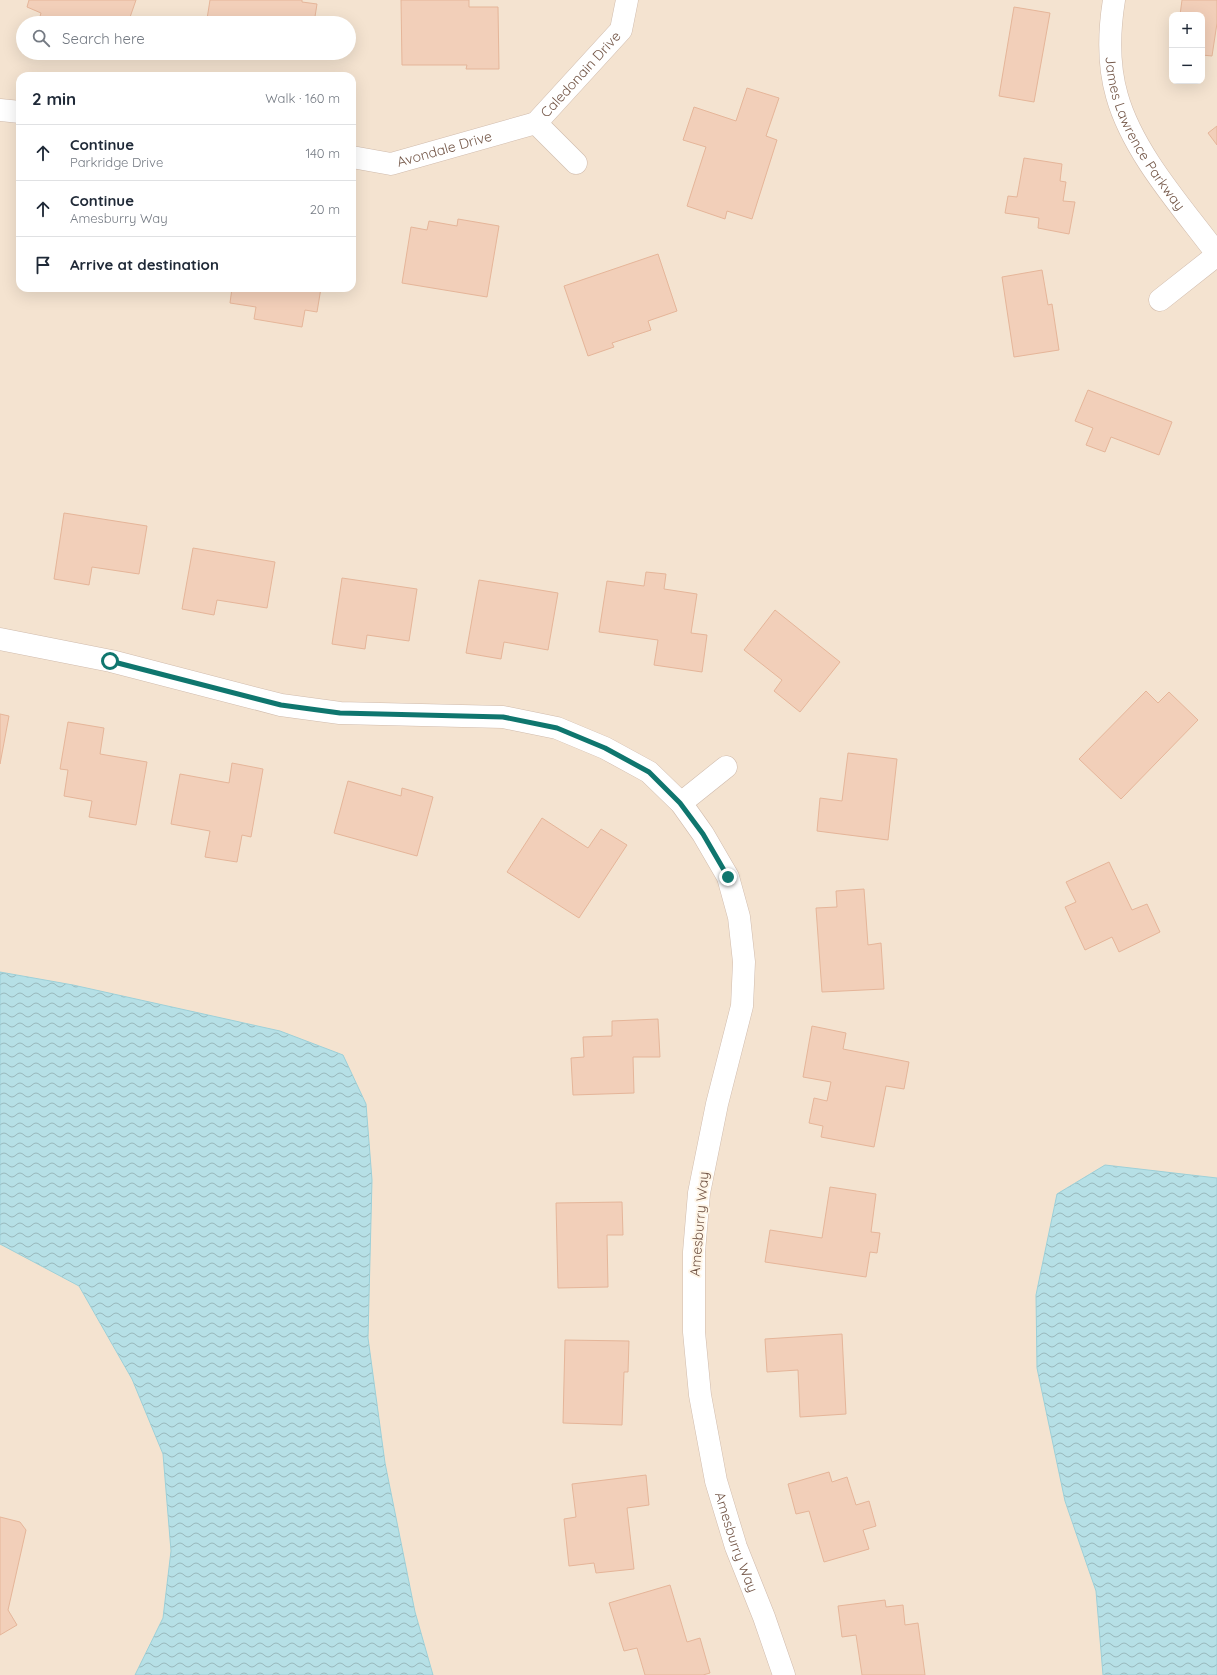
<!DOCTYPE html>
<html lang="en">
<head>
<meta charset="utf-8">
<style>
  :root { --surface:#fff; --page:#f6f6f7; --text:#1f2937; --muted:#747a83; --line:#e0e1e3 }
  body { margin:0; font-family:Quicksand,sans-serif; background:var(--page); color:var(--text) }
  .controls { position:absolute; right:12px; top:12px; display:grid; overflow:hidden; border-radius:8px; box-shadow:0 4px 16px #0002 }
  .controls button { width:36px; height:36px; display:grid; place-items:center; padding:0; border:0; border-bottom:1px solid var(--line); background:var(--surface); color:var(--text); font:20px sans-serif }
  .stop { position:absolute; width:12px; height:12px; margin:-9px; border:3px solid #0f766e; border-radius:50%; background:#fff }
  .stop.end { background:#0f766e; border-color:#fff; box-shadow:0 1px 4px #0008 }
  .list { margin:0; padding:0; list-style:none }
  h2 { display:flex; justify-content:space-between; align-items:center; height:52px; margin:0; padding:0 16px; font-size:17px }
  h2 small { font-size:13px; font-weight:400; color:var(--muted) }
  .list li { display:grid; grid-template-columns:26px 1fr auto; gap:12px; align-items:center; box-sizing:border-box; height:56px; padding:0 16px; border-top:1px solid var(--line) }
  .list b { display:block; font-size:15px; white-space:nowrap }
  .list p { margin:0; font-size:13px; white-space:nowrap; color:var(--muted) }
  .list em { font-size:13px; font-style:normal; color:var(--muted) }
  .icon { flex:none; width:22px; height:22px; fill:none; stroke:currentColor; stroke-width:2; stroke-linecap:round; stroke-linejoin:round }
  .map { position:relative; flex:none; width:1217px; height:1675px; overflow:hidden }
  .search { position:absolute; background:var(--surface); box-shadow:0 4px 16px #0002; left:16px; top:16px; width:340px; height:44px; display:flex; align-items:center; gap:10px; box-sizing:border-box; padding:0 14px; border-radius:22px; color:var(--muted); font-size:15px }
  .panel { position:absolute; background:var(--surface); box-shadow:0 4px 16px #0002; left:16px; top:72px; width:340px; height:220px; border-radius:12px }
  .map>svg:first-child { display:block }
</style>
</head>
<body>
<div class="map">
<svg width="1217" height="1675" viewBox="0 0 1217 1675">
  <defs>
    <pattern id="water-waves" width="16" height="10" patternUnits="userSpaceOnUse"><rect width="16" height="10" fill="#b6e0e6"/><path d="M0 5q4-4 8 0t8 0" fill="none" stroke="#99b8bc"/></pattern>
  </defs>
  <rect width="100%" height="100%" fill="#fcf2e2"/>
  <path fill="#f4e3d0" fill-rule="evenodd" d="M0,0H1217V1675H0ZM1172,15H1202V81H1172ZM23,23H349V53H23ZM20,76H352V288H20Z"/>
  <path fill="url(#water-waves)" stroke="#9dd0d8" d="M0,972L73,985L280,1031L343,1055L366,1104L372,1180L368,1338L385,1463L415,1612L433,1675H135L163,1618L171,1551L163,1454L132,1379L79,1286L0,1244Z
    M1105,1165L1217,1178V1675H1103L1096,1591L1065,1501L1037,1368L1036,1295L1057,1194Z"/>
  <path fill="#f2cfb9" stroke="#e5b599" d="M29,0H136L128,23H38L41,13L27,7Z
    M210,0H302V2L317,4L314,23H236L207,19Z
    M401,0H469V7H498L499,69H466L467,65H402Z
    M1182,0H1217V23L1212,56L1202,55V15H1180Z
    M1014,7L1050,13L1034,102L999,96Z
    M747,88L779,98L766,136L777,140L752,219L727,211L725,219L687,206L706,147L683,140L694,107L736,121Z
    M1217,126V145L1208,133Z
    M1024,158L1062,164L1060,181L1066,182L1063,201L1075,202L1069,234L1038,228L1039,218L1005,213L1008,196L1017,197Z
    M458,219L499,226L487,297L402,283L411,227L427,230L429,221L457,226Z
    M658,254L677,311L648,321L651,330L612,343L614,347L588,356L564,286Z
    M1042,270L1048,305L1052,304L1059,350L1014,357L1002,277Z
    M232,288H321L317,312L305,310L302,327L254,319L256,307L230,303Z
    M1088,390L1172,422L1159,455L1111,437L1105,452L1086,445L1093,428L1075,421Z
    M64,513L147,526L139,574L92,567L89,585L54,579Z
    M193,548L275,562L267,608L217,600L214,615L182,609Z
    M646,572L666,574L664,589L697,594L691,633L707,635L702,672L654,665L658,640L599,632L607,581L644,586Z
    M342,578L417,589L409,641L367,635L365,649L332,644Z
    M479,580L558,593L548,650L504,642L501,659L466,653Z
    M775,610L840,662L800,712L774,691L782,680L744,650Z
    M1146,691L1158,703L1169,692L1198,720L1121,799L1079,759Z
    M0,714L9,716L0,764Z
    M68,722L104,728L100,754L147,762L136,825L89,817L92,801L64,796L68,770L60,769Z
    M848,753L897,759L888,840L817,831L820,798L842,801Z
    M232,763L263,769L251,837L242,835L237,862L205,857L210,831L171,824L180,774L229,783Z
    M348,781L401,796L402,788L433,797L417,856L334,833Z
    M542,818L588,848L601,829L627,845L579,918L507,872Z
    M1109,862L1132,910L1147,904L1160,932L1119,952L1112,937L1085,950L1065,907L1076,902L1066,882Z
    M864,889L868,945L881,943L884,989L822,992L816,908L837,907L836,891Z
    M658,1019L660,1057H633L634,1093L573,1095L571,1058L584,1057L583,1037L612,1036V1021Z
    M812,1026L846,1033L843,1049L909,1062L904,1089L886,1086L874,1147L821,1137L823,1126L809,1123L814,1098L827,1101L831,1082L803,1077Z
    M830,1187L876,1194L871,1232L880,1233L877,1253L870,1252L866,1277L765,1262L770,1230L822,1238Z
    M622,1202L623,1235H607L608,1287L558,1288L556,1203Z
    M842,1334L846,1414L800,1417L798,1370L767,1372L765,1339Z
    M565,1340L629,1341L628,1372H624L622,1425L563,1423Z
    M829,1472L832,1482L847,1477L856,1505L869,1501L876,1526L863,1530L869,1549L824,1562L809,1511L796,1514L788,1484Z
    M646,1475L649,1505L627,1508L634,1569L596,1573L594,1563L569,1566L564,1519L576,1517L572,1484Z
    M0,1517L20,1522L26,1530L8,1610L17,1625L0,1635Z
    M670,1585L687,1642L700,1638L710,1673L703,1675H645L637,1648L624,1651L609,1603Z
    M885,1600L886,1607L903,1605L905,1625L918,1623L925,1675H862L856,1635L842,1637L838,1606Z"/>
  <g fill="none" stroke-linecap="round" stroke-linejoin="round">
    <defs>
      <g id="minor">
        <path id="s1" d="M1114,0C1109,31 1108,65 1117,96C1133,153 1182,207 1217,254"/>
        <path d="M0,110L20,112"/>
        <path id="s2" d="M536,123L621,30L627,0"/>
        <path d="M536,123L576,163"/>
        <path id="s3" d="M352,157L391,164L536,123"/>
        <path d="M1160,300L1217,255"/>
        <path id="s4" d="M0,639L111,661L281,705L340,713L503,717L557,728L605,748L649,772L681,803L703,834L728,877L739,917L744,962L742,1006L717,1104L699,1193L694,1252V1332L700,1395L716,1481L736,1547L764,1617L784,1675"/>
        <path d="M681,803L726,767"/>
      </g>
    </defs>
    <use href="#minor" stroke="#d0bbac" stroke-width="23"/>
    <use href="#minor" stroke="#fff" stroke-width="22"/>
  </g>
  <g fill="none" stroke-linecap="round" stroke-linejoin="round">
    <path stroke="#0f766e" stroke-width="5" d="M110,661L281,705L340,713L503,717L557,728L605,748L649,772L680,803L703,834L728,877"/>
  </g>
  <g text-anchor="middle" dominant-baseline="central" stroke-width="4" stroke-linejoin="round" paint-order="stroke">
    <g font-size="14" fill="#745748" stroke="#fff6e8">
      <text stroke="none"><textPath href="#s2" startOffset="66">Caledonain Drive</textPath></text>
      <text stroke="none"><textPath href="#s1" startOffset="142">James Lawrence Parkway</textPath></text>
      <text stroke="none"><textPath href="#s3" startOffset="95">Avondale Drive</textPath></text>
      <text transform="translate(699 1224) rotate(-85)">Amesburry Way</text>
      <text stroke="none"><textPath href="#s4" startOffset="1478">Amesburry Way</textPath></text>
    </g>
  </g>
</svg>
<div class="controls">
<button>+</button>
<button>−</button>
</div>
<div class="stop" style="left:110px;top:661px"></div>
<div class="stop end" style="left:728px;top:877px"></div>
<div class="search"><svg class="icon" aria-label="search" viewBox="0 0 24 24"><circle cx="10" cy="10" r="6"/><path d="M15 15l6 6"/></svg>Search here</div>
<section class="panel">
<h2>2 min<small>Walk · 160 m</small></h2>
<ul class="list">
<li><svg class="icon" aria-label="ahead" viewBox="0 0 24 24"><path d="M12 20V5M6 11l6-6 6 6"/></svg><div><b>Continue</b><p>Parkridge Drive</p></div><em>140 m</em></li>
<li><svg class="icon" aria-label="ahead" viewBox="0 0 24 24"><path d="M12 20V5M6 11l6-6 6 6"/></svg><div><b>Continue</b><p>Amesburry Way</p></div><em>20 m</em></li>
<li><svg class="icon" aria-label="arrive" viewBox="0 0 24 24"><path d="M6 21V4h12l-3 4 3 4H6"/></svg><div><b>Arrive at destination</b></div></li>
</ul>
</section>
</div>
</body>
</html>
